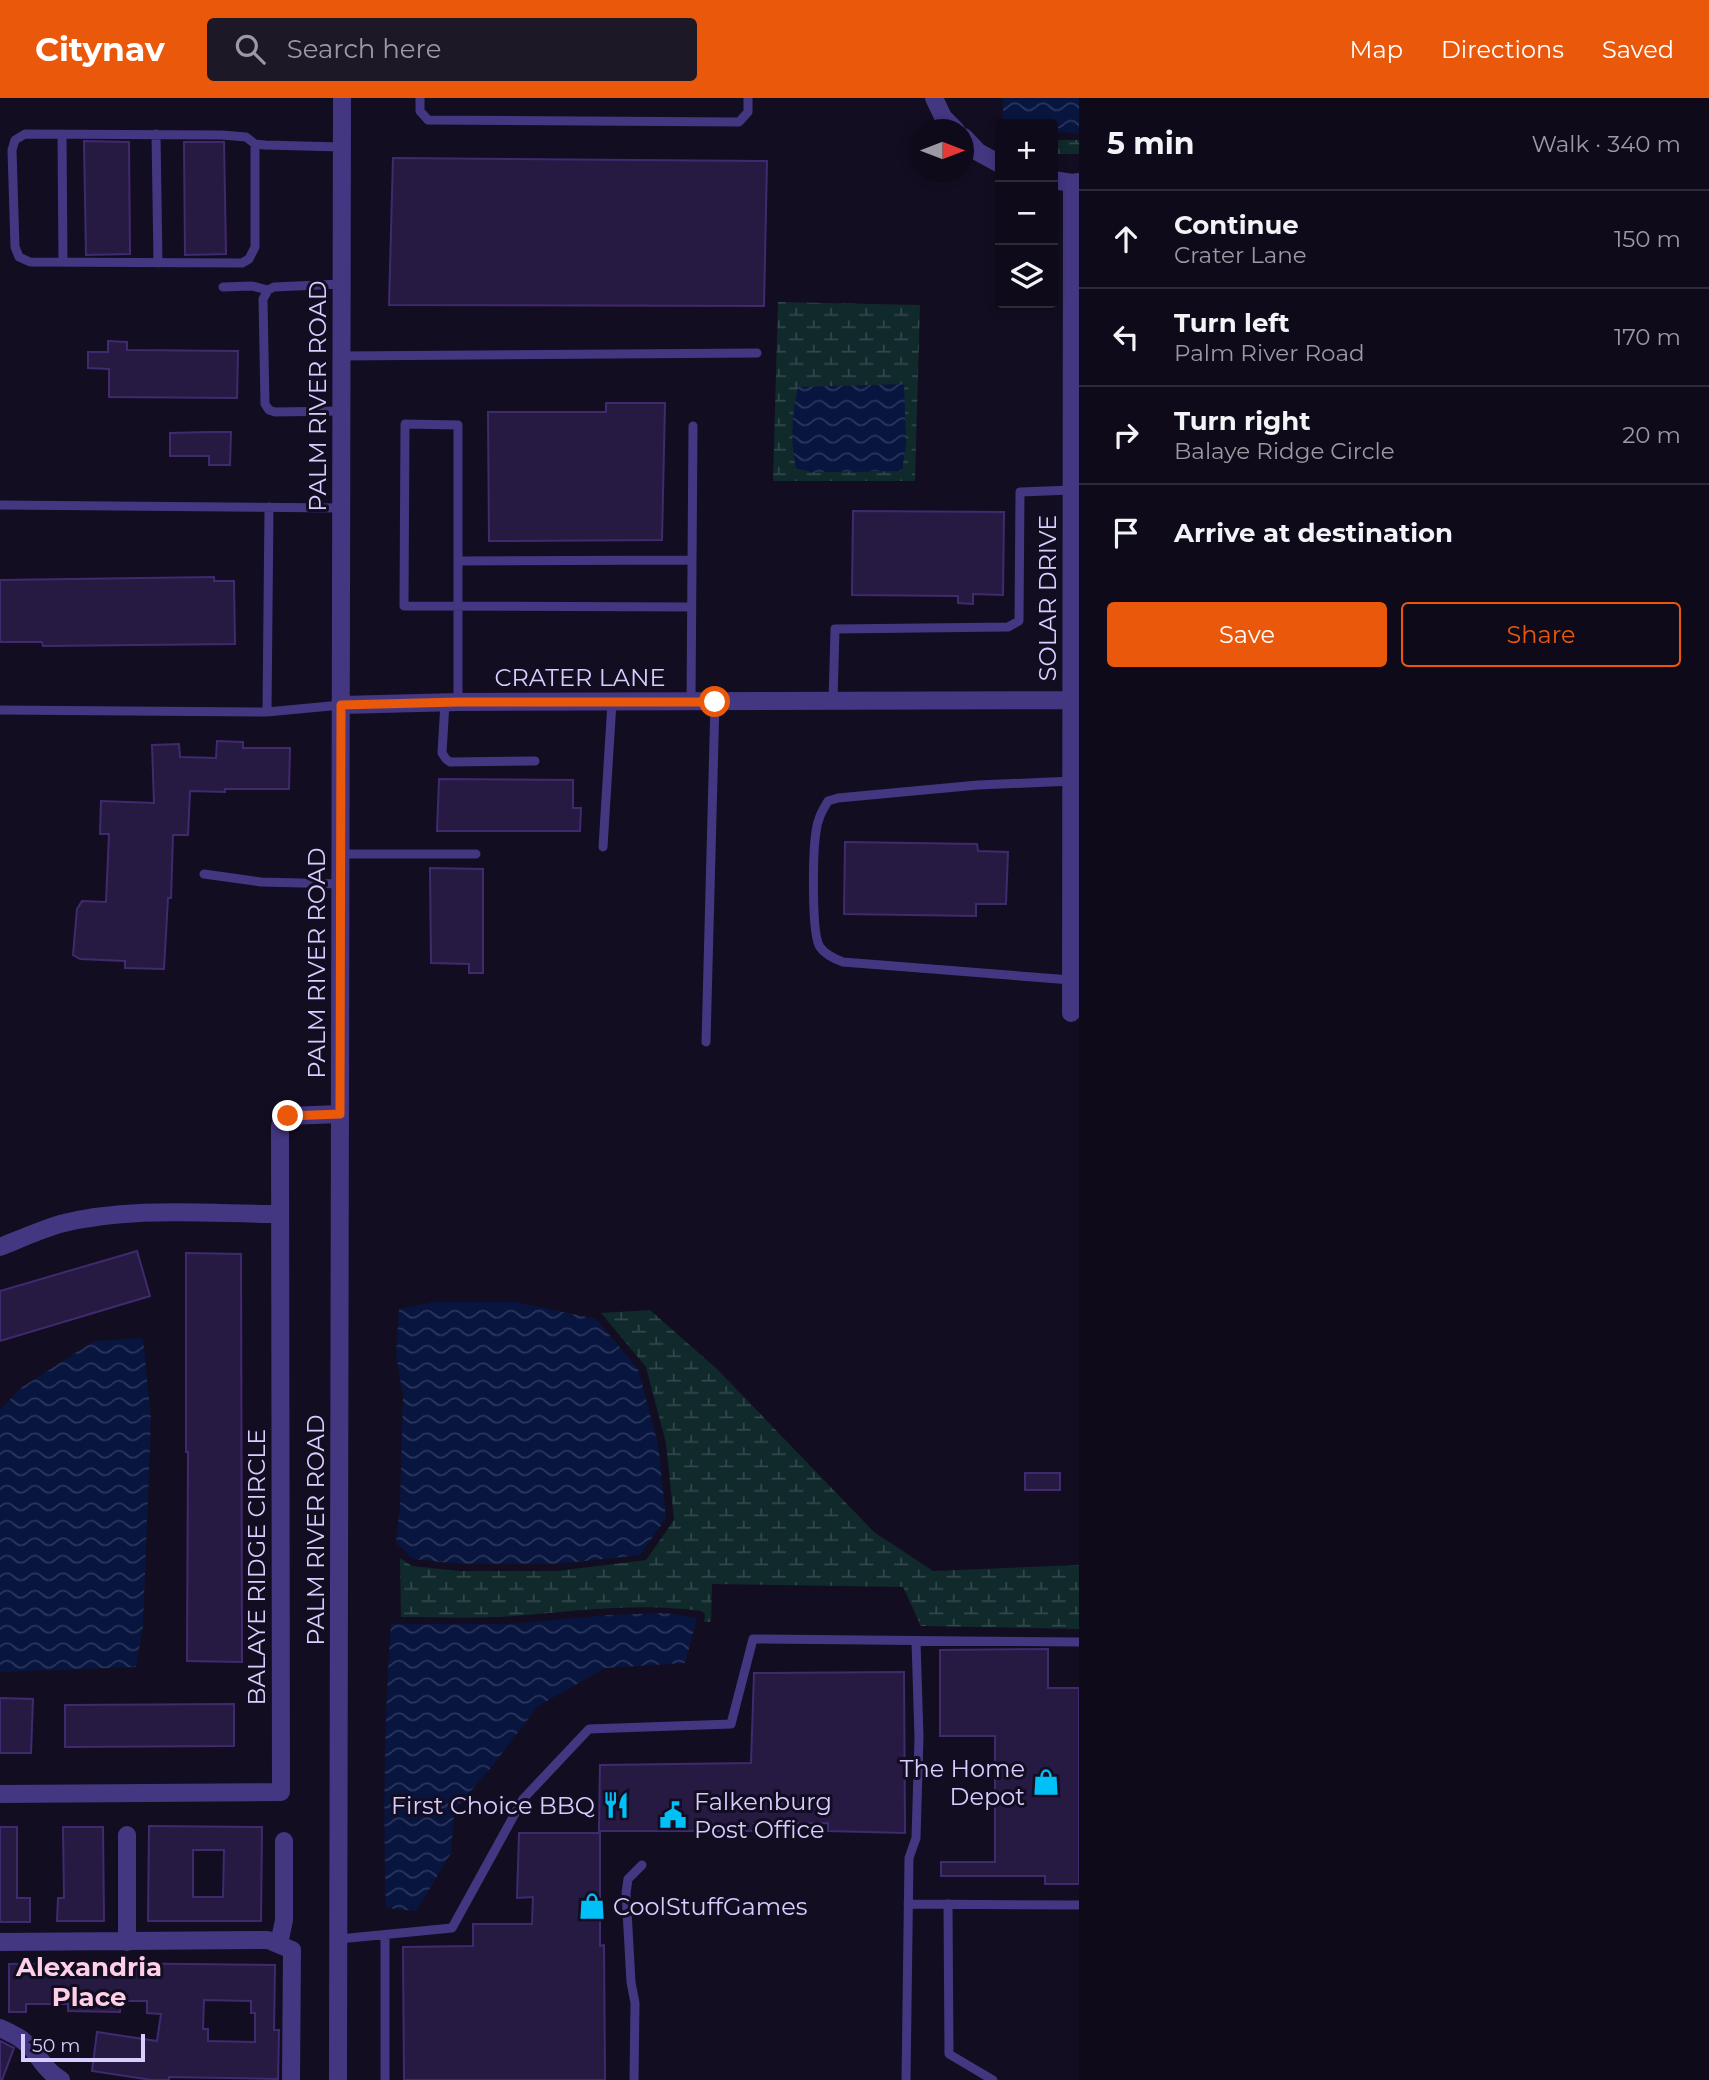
<!DOCTYPE html>
<html lang="en">
<head>
<meta charset="utf-8">
<style>
  :root { --surface:#0e0a19; --page:#1c1826; --text:#f1f3f6; --muted:#9b9aa2; --line:#2e2b38; --accent:#ea580c }
  body { margin:0; font-family:Montserrat,sans-serif; background:var(--page); color:var(--text) }
  .controls { position:absolute; right:21px; top:21px; display:grid; overflow:hidden; border-radius:7px; box-shadow:0 4px 10px #0003 }
  .controls button { width:63px; height:63px; display:grid; place-items:center; padding:0; border:0; border-bottom:2px solid var(--line); background:var(--surface); color:var(--text); font:35px sans-serif }
  .compass { position:absolute; left:911px; top:21px; width:63px; height:63px; border-radius:50%; background:var(--surface); box-shadow:0 4px 10px #0003; rotate:90deg }
  .scale { position:absolute; left:21px; bottom:18px; width:124px; box-sizing:border-box; padding-left:7px; border:4px solid #d9cdff; border-top:0; font-size:19px; line-height:24px; white-space:nowrap; color:#d9cdff; -webkit-text-stroke:5px #130d21; paint-order:stroke }
  .stop { position:absolute; width:21px; height:21px; margin:-16px; border:5px solid #ea580c; border-radius:50%; background:#fff }
  .stop.end { background:#ea580c; border-color:#fff; box-shadow:0 2px 7px #0008 }
  .list { margin:0; padding:0; list-style:none }
  h2 { display:flex; justify-content:space-between; align-items:center; height:91px; margin:0; padding:0 28px; font-size:30px }
  h2 small { font-size:23px; font-weight:400; color:var(--muted) }
  .list li { display:grid; grid-template-columns:46px 1fr auto; gap:21px; align-items:center; box-sizing:border-box; height:98px; padding:0 28px; border-top:2px solid var(--line) }
  .list b { display:block; font-size:26px; white-space:nowrap }
  .list p { margin:0; font-size:23px; white-space:nowrap; color:var(--muted) }
  .list em { font-size:23px; font-style:normal; color:var(--muted) }
  .actions { display:flex; gap:14px; padding:21px 28px }
  .actions a { flex:1; padding:16px 0; border:2px solid var(--accent); border-radius:7px; text-align:center; font-size:24px; color:var(--accent) }
  .actions .main { background:var(--accent); color:#fff }
  .icon { flex:none; width:38px; height:38px; fill:none; stroke:currentColor; stroke-width:2; stroke-linecap:round; stroke-linejoin:round }
  .map { position:relative; flex:none; width:1079px; height:1982px; overflow:hidden }
  header { display:flex; align-items:center; gap:42px; box-sizing:border-box; height:98px; padding:0 35px; background:var(--accent); color:#fff }
  header strong { font-size:33px }
  nav { display:flex; gap:38px; margin-inline-start:auto; font-size:24px }
  .search { width:490px; height:63px; background:var(--page); display:flex; align-items:center; gap:18px; box-sizing:border-box; padding:0 24px; border-radius:7px; color:var(--muted); font-size:26px }
  main { display:flex }
  aside { flex:1; background:var(--surface) }
  .map>svg:first-child { display:block }
</style>
</head>
<body>
<header>
<strong>Citynav</strong>
<div class="search"><svg class="icon" aria-label="search" viewBox="0 0 24 24"><circle cx="10" cy="10" r="6"/><path d="M15 15l6 6"/></svg>Search here</div>
<nav><a>Map</a><a>Directions</a><a>Saved</a></nav>
</header>
<main>
<div class="map">
<svg width="1079" height="1982" viewBox="0 0 1079 1982">
  <defs>
    <pattern id="wetland-marsh" width="20" height="14" patternUnits="userSpaceOnUse" patternTransform="scale(1.75)"><rect width="20" height="14" fill="#10292b"/><path d="M1 5h8M5 5V1M11 12h8M15 12V8" fill="none" stroke="#32474b"/></pattern>
    <pattern id="water-waves" width="16" height="10" patternUnits="userSpaceOnUse" patternTransform="scale(1.75)"><rect width="16" height="10" fill="#08153f"/><path d="M0 5q4-4 8 0t8 0" fill="none" stroke="#2b365c"/></pattern>
  </defs>
  <rect width="100%" height="100%" fill="#130d21"/>
  <path fill="url(#wetland-marsh)" fill-rule="evenodd" d="M1053,42H1079V56H1053Z
    M778,204L920,207L915,383H773ZM903,359L902,373L812,374L796,370Z
    M650,1212L718,1272L874,1434L933,1473L1079,1467V1531L921,1528L903,1489L712,1486L711,1524H704L705,1516L701,1513C636,1504 578,1513 513,1518C476,1521 438,1519 401,1519L400,1460L412,1468L460,1473H557L646,1462L674,1422L666,1345L646,1269L601,1215Z"/>
  <path fill="url(#water-waves)" d="M1003,0H1079V35L1053,34V26H1013L1003,24Z
    M904,286L906,345L902,373L812,374L796,370C790,343 792,317 798,289Z
    M435,1204H516L596,1221L638,1271L658,1346L666,1420L640,1457L556,1466H460L413,1461L396,1445L400,1409L403,1298L396,1256L399,1211Z
    M143,1240L151,1321L143,1527L136,1569L0,1574V1312L21,1290L94,1243Z
    M666,1515L697,1520L685,1565L605,1570L538,1608L489,1672L454,1712L451,1755L416,1813L386,1810C383,1715 384,1621 391,1526H510L609,1517Z"/>
  <path fill="#261942" stroke="#402a6f" stroke-width="2" fill-rule="evenodd" d="M84,43L129,44L130,156L86,157Z
    M184,44H224L226,156L185,157Z
    M393,60L767,63L764,208L389,207Z
    M108,243L127,244V252L238,253L237,300L109,299V271L88,270V254H108Z
    M606,305H665L662,442L489,443L488,314H606Z
    M210,334H231L230,367H209V358H170V335Z
    M853,413L1004,414L1003,497L973,496V506L958,505V498L852,497Z
    M214,479V483H234L235,546L43,548L42,544H0V482Z
    M217,643L243,644V650H290L289,691H225V694L190,693L188,737H173L171,800H168L164,871L125,870V863L80,861L73,857L77,811L82,803L106,804L109,736H100L101,703L154,705L152,647L179,646L180,659L216,660Z
    M439,681L573,682V710H581L580,733H437Z
    M845,744L977,746L978,753L1008,754L1006,806H976V818L844,816Z
    M430,770L483,771V875H469V866L431,865Z
    M137,1153L150,1198L0,1243V1193Z
    M186,1155L241,1156L242,1564L187,1563L188,1354H186Z
    M1025,1375H1060V1392H1025Z
    M1048,1551V1590H1079V1786H1045V1778H941V1764H995V1638H940V1552Z
    M904,1574L905,1735L828,1733V1725L754,1726V1733H599L600,1667L751,1665L754,1575Z
    M0,1600L33,1601L31,1655H0Z
    M234,1606V1648L65,1649V1607Z
    M149,1728L262,1729L261,1823H148ZM193,1752H224L223,1799H193Z
    M0,1729H17V1800H30V1824H0Z
    M63,1729H103L104,1823H57L58,1800H64Z
    M519,1735H600V1848L604,1847L605,1982H404L403,1849L473,1848V1826H532L533,1799L517,1800Z
    M95,1865L275,1867L274,1932H279L278,1981L169,1979V1982H152L92,1973L97,1934L157,1943L161,1916L147,1915V1903H121L120,1914L68,1913V1906H26V1914H9V1866ZM204,1902L251,1903V1915H255V1944L208,1943V1931H203Z
    M0,1943L14,1950L2,1982H0Z"/>
  <g fill="none" stroke-linecap="round" stroke-linejoin="round">
    <path stroke="#433781" stroke-width="9" d="M420,0V13L428,22L739,24L748,14V0
      M62,36L63,164
      M156,36L158,165
      M255,46V149L249,161L242,165L30,164L19,159L15,149L12,52L15,42L25,36L222,37L246,39L255,46L265,47L342,49
      M223,189L252,188L268,192L274,189L341,186
      M268,192L263,201L265,306L269,312L275,314L341,313
      M341,258L757,255
      M0,407L341,410
      M458,463L692,462
      M833,603L835,531L1008,529L1019,523L1020,394L1072,392
      M458,604C458,512 458,419 458,327L405,326L404,508L691,509
      M691,604L693,328
      M445,605L442,655L446,661L450,664L535,663
      M0,612L267,614L341,607
      M267,614L269,409
      M603,749L612,604
      M341,756H476
      M204,776L261,784L341,786
      M1071,882L843,864C835,861 825,857 820,849C811,837 813,752 816,734C817,722 822,713 828,703L838,700L978,687L1074,683
      M706,944L715,604
      M908,1806L1079,1807
      M948,1806L949,1956L993,1982
      M385,1837V1982
      M339,1841L452,1830L523,1701L589,1631L731,1626L753,1541L1079,1544
      M634,1982L635,1905L631,1884L626,1795L628,1781L642,1767
      M906,1982L909,1760L916,1740L919,1639L916,1543"/>
    <path stroke="#433781" stroke-width="18" d="M934,0L943,19L956,32
      M964,39L978,54L1000,66
      M1053,82L1072,85L1079,84
      M341,607L458,604L1072,602
      M1071,915L1072,85
      M0,1149C20,1141 40,1132 60,1126C131,1108 208,1116 280,1116
      M0,1696L281,1694L280,1028L283,1021L288,1018L340,1016
      M127,1737V1844
      M0,1844L268,1842L292,1852L291,1982
      M279,1846L284,1822V1743
      M0,1930C13,1936 24,1941 33,1952C42,1964 48,1974 61,1982"/>
    <path stroke="#433781" stroke-width="18" d="M338,1982L342,0"/>
  </g>
  <g fill="none" stroke-linecap="round" stroke-linejoin="round">
    <path stroke="#ea580c" stroke-width="9" d="M288,1018L340,1016L341,607L458,604H715"/>
  </g>
  <defs>
    <symbol id="shop-bare" viewBox="-9 -9 18 18"><path d="M-5-2.5h2.3a2.7 3.5 0 0 1 5.4 0H5L5.5 6h-11ZM-1.5-2.5h3a1.5 2.3 0 0 0-3 0Z" fill="#00c0f8" stroke="#130d21" stroke-width="2.5" paint-order="stroke"/></symbol>
    <symbol id="restaurant-bare" viewBox="-9 -9 18 18"><path d="M-5-6h1v4h1v-4h1v4h1v-4h1v5L-1.5 .5V6h-2V.5L-5-1ZM5-6V6H3V1.5H1.5Q1.5-4 5-6Z" fill="#00c0f8" stroke="#130d21" stroke-width="2.5" paint-order="stroke"/></symbol>
    <symbol id="civic-bare" viewBox="-9 -9 18 18"><path d="M-.6-6.5H3V-4.5H.6V-3L4-1V1h2V6H-6V1h2V-1L-.6-3ZM-1.2 2.5V6h2.4V2.5Z" fill="#00c0f8" stroke="#130d21" stroke-width="2.5" paint-order="stroke"/></symbol>
  </defs>
  <g fill-rule="evenodd">
    <use href="#shop-bare" x="1027" y="1665" width="38" height="38"/>
    <use href="#restaurant-bare" x="597" y="1688" width="38" height="38"/>
    <use href="#civic-bare" x="654" y="1698" width="38" height="38"/>
    <use href="#shop-bare" x="573" y="1789" width="38" height="38"/>
  </g>
  <g text-anchor="middle" dominant-baseline="central" stroke-width="6" stroke-linejoin="round" paint-order="stroke">
    <g font-size="24" fill="#d9cdff" stroke="#130d21">
      <text transform="translate(317 298) rotate(-90)">PALM RIVER ROAD</text>
      <text transform="translate(1047 500) rotate(-90)">SOLAR DRIVE</text>
      <text x="580" y="579">CRATER LANE</text>
      <text transform="translate(316 865) rotate(-90)">PALM RIVER ROAD</text>
      <text transform="translate(315 1432) rotate(-90)">PALM RIVER ROAD</text>
      <text transform="translate(256 1469) rotate(-90)">BALAYE RIDGE CIRCLE</text>
    </g>
    <g font-size="24" fill="#d9cdff" stroke="#130d21" text-anchor="end">
      <text x="1025" y="1670">The Home<tspan x="1025" dy="28">Depot</tspan></text>
      <text x="694" y="1703" text-anchor="start">Falkenburg<tspan x="694" dy="28">Post Office</tspan></text>
      <text x="595" y="1707">First Choice BBQ</text>
      <text x="613" y="1808" text-anchor="start">CoolStuffGames</text>
    </g>
    <g font-size="26" font-weight="bold" fill="#ffcfe8" stroke="#130d21">
      <text x="89" y="1869">Alexandria<tspan x="89" dy="30">Place</tspan></text>
    </g>
  </g>
</svg>
<div class="controls">
<button>+</button>
<button>−</button>
<button><svg class="icon" aria-label="layers" viewBox="0 0 24 24"><path d="M12 4l9 5-9 5-9-5zM3 14l9 5 9-5"/></svg></button>
</div>
<svg class="compass" viewBox="-18 -18 36 36"><path d="M0-13l5 13h-10z" fill="#e53935"/><path d="M0 13l5-13h-10z" fill="#9b9aa2"/></svg>
<div class="scale">50 m</div>
<div class="stop" style="left:715px;top:604px"></div>
<div class="stop end" style="left:288px;top:1018px"></div>
</div>
<aside>
<h2>5 min<small>Walk · 340 m</small></h2>
<ul class="list">
<li><svg class="icon" aria-label="ahead" viewBox="0 0 24 24"><path d="M12 20V5M6 11l6-6 6 6"/></svg><div><b>Continue</b><p>Crater Lane</p></div><em>150 m</em></li>
<li><svg class="icon" aria-label="left" viewBox="0 0 24 24"><path d="M17 20v-9H6M10 6l-5 5 5 5"/></svg><div><b>Turn left</b><p>Palm River Road</p></div><em>170 m</em></li>
<li><svg class="icon" aria-label="right" viewBox="0 0 24 24"><path d="M7 20v-9h11M14 6l5 5-5 5"/></svg><div><b>Turn right</b><p>Balaye Ridge Circle</p></div><em>20 m</em></li>
<li><svg class="icon" aria-label="arrive" viewBox="0 0 24 24"><path d="M6 21V4h12l-3 4 3 4H6"/></svg><div><b>Arrive at destination</b></div></li>
</ul>
<div class="actions"><a class="main">Save</a><a>Share</a></div>
</aside>
</main>
</body>
</html>
